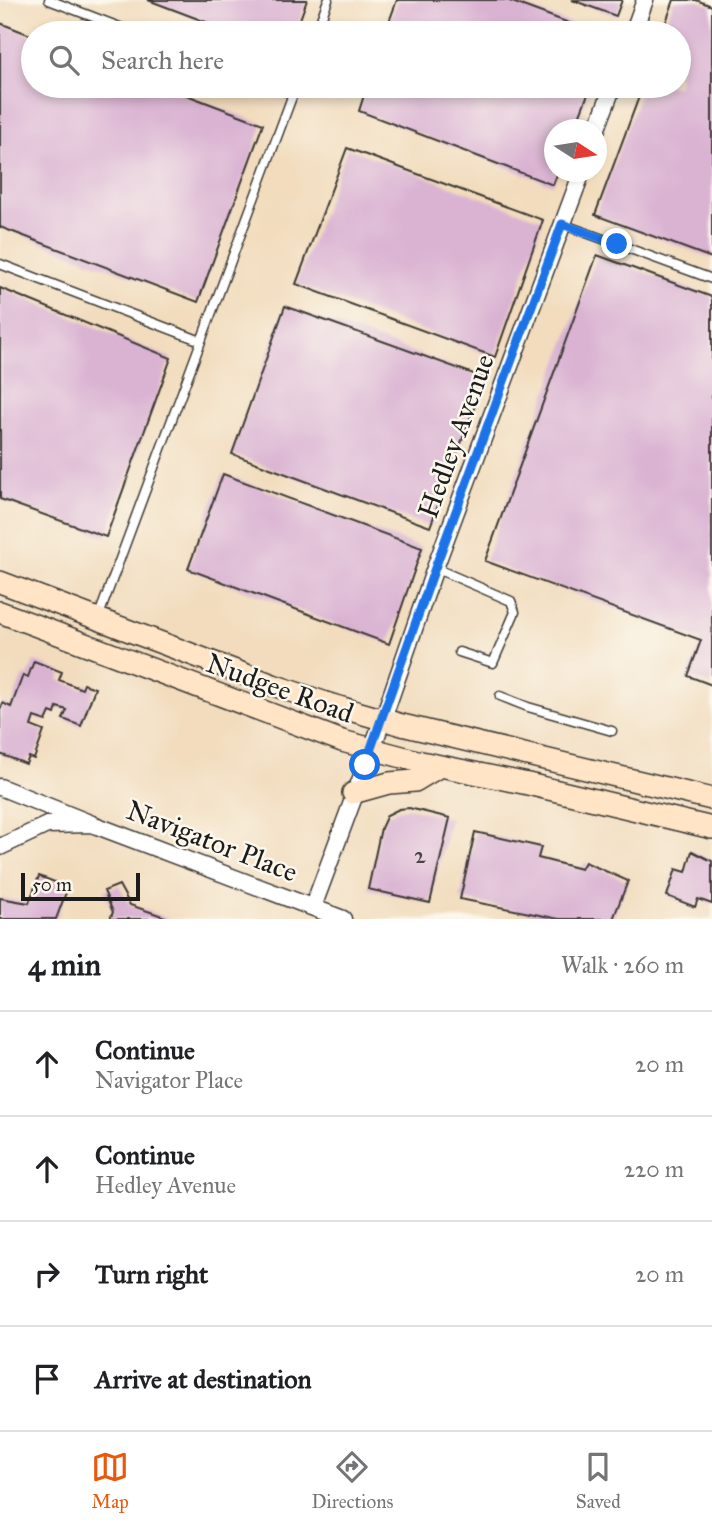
<!DOCTYPE html>
<html lang="en">
<head>
<meta charset="utf-8">
<style>
  :root { --surface:#fff; --page:#f2f2f2; --text:#202124; --muted:#757577; --line:#e0e0e0; --accent:#ea580c }
  body { margin:0; font-family:"IM FELL Great Primer",serif; background:var(--page); color:var(--text) }
  .compass { position:absolute; left:544px; top:119px; width:63px; height:63px; border-radius:50%; background:var(--surface); box-shadow:0 4px 10px #0003; rotate:102deg }
  .scale { position:absolute; left:21px; bottom:18px; width:119px; box-sizing:border-box; padding-left:7px; border:4px solid #1c1c1c; border-top:0; font-size:19px; line-height:24px; white-space:nowrap; color:#1c1c1c; -webkit-text-stroke:5px #fbf7ec; paint-order:stroke }
  .stop { position:absolute; width:21px; height:21px; margin:-16px; border:5px solid #1a73e8; border-radius:50%; background:#fff }
  .stop.end { background:#1a73e8; border-color:#fff; box-shadow:0 2px 7px #0008 }
  .list { margin:0; padding:0; list-style:none }
  h2 { display:flex; justify-content:space-between; align-items:center; height:91px; margin:0; padding:0 28px; font-size:30px }
  h2 small { font-size:23px; font-weight:400; color:var(--muted) }
  .list li { display:grid; grid-template-columns:46px 1fr auto; gap:21px; align-items:center; box-sizing:border-box; height:105px; padding:0 28px; border-top:2px solid var(--line) }
  .list b { display:block; font-size:26px; white-space:nowrap }
  .list p { margin:0; font-size:23px; white-space:nowrap; color:var(--muted) }
  .list em { font-size:23px; font-style:normal; color:var(--muted) }
  .icon { flex:none; width:38px; height:38px; fill:none; stroke:currentColor; stroke-width:2; stroke-linecap:round; stroke-linejoin:round }
  .map { position:relative; flex:none; width:712px; height:919px; overflow:hidden }
  .search { position:absolute; background:var(--surface); box-shadow:0 4px 10px #0003; left:21px; right:21px; top:21px; height:77px; display:flex; align-items:center; gap:18px; box-sizing:border-box; padding:0 24px; border-radius:38px; color:var(--muted); font-size:26px }
  .sheet { height:511px; background:var(--surface) }
  nav { display:flex; justify-content:space-around; align-items:center; box-sizing:border-box; height:98px; border-top:2px solid var(--line); background:var(--surface); font-size:19px; color:var(--muted) }
  nav a { display:grid; justify-items:center; gap:4px }
  nav .on { color:var(--accent) }
  .map>svg:first-child { display:block }
</style>
</head>
<body>
<div class="map">
<svg width="712" height="919" viewBox="0 0 712 919">
  <rect width="100%" height="100%" fill="#fbf7ec"/>
  <filter id="ink" filterUnits="userSpaceOnUse"><feTurbulence type="fractalNoise" baseFrequency=".0143" numOctaves="2"/><feDisplacementMap in="SourceGraphic" scale="14" xChannelSelector="R" yChannelSelector="G"/><feConvolveMatrix kernelMatrix="1 2 1 2 8 2 1 2 1" color-interpolation-filters="sRGB"/></filter>
  <filter id="wash" filterUnits="userSpaceOnUse"><feTurbulence type="fractalNoise" baseFrequency=".00686" numOctaves="4" result="noise"/><feDisplacementMap in="SourceGraphic" scale="28" xChannelSelector="R" yChannelSelector="G"/><feGaussianBlur stdDeviation="1.57" result="paint"/><feColorMatrix in="noise" values="0 0 0 0 0 0 0 0 0 0 0 0 0 0 0 0 0 1.4 0 .05"/><feComposite in="paint" operator="in"/></filter>
  <g filter="url(#wash)">
    <rect width="100%" height="100%" fill="#f2dcbd"/>
    <g id="blocks">
      <path fill="#dab3d3" d="M148,0H307L295,33H235Z
        M397,0H507L596,33H385Z
        M572,0H622L616,16Z
        M674,0H696L712,6V258L595,215L643,86H679V33H662Z
        M0,23L33,36V86H163L263,124L198,302L0,227Z
        M367,86H591L574,130H554V172H558L553,185L359,111Z
        M347,148L543,220L495,357L296,284Z
        M597,255L712,297V685L688,676L701,640L485,561Z
        M0,288L171,358L106,537L0,499Z
        M285,306L485,378L430,527L232,454Z
        M223,474L422,548L389,644L188,569Z
        M34,661L62,672L59,680L82,689L84,684L95,688L81,726L63,719L67,710L57,707L55,714L50,712L46,721L34,717L31,726L44,731L34,759L29,757L26,764L0,754V710L3,703L11,707L23,675L28,677Z
        M409,808L450,818L430,903L368,889L381,828L387,815L399,809Z
        M475,832L541,847L538,858L581,869L585,862L628,881L613,919H559L460,899Z
        M692,851L712,861V904L698,899L695,907L667,896L676,869L686,872Z
        M39,876L68,887L56,919H0V898L29,903Z
        M119,885L130,905L171,919H110L113,912L104,891Z"/>
    </g>
  </g>
  <g filter="url(#ink)">
    <use href="#blocks" fill-opacity="0" stroke="#3c3934" stroke-width="2"/>
    <g fill="none" stroke-linecap="round" stroke-linejoin="round">
      <defs>
        <path id="service" d="M49,0L135,33
          M316,33L328,0
          M271,86L293,94
          M562,224L712,279
          M0,264L201,341
          M435,568L511,601L515,612L493,663L459,652
          M98,618L296,86
          M500,696L528,707L612,731"/>
        <path id="minor" d="M633,33L645,0
          M596,131L613,86
          M0,787L92,824L47,825L0,847
          M92,824L343,919
          M313,907L383,719L435,568L582,172"/>
        <path id="secondary" d="M0,582L273,685L329,704L402,725L712,799
          M0,612L342,741L421,762L528,784L712,828
          M353,793L389,783L415,781L440,766"/>
      </defs>
      <use href="#service" stroke="#3c3934" stroke-width="11"/>
      <use href="#minor" stroke="#3c3934" stroke-width="19"/>
      <use href="#secondary" stroke="#3c3934" stroke-width="24"/>
      <use href="#service" stroke="#fff" stroke-width="8"/>
      <use href="#minor" stroke="#fff" stroke-width="16"/>
      <use href="#secondary" stroke="#ffe4c6" stroke-width="21"/>
    </g>
  </g>
  <g fill="none" stroke-linecap="round" stroke-linejoin="round" filter="url(#ink)">
    <path stroke="#1a73e8" stroke-width="9" d="M365,765L435,568L562,224L617,244"/>
  </g>
  <g text-anchor="middle" dominant-baseline="central" stroke-width="5" stroke-linejoin="round" paint-order="stroke">
    <g font-size="24" fill="#4c424a">
      <text x="420" y="855">2</text>
    </g>
    <g font-size="28" fill="#1c1c1c" stroke="#fbf7ec">
      <text transform="translate(456 436) rotate(-70)">Hedley Avenue</text>
      <text transform="translate(280 688) rotate(20)">Nudgee Road</text>
      <text transform="translate(212 841) rotate(21)">Navigator Place</text>
    </g>
  </g>
</svg>
<svg class="compass" viewBox="-18 -18 36 36"><path d="M0-13l5 13h-10z" fill="#e53935"/><path d="M0 13l5-13h-10z" fill="#757577"/></svg>
<div class="scale">50 m</div>
<div class="stop" style="left:365px;top:765px"></div>
<div class="stop end" style="left:617px;top:244px"></div>
<div class="search"><svg class="icon" aria-label="search" viewBox="0 0 24 24"><circle cx="10" cy="10" r="6"/><path d="M15 15l6 6"/></svg>Search here</div>
</div>
<section class="sheet">
<h2>4 min<small>Walk · 260 m</small></h2>
<ul class="list">
<li><svg class="icon" aria-label="ahead" viewBox="0 0 24 24"><path d="M12 20V5M6 11l6-6 6 6"/></svg><div><b>Continue</b><p>Navigator Place</p></div><em>20 m</em></li>
<li><svg class="icon" aria-label="ahead" viewBox="0 0 24 24"><path d="M12 20V5M6 11l6-6 6 6"/></svg><div><b>Continue</b><p>Hedley Avenue</p></div><em>220 m</em></li>
<li><svg class="icon" aria-label="right" viewBox="0 0 24 24"><path d="M7 20v-9h11M14 6l5 5-5 5"/></svg><div><b>Turn right</b></div><em>20 m</em></li>
<li><svg class="icon" aria-label="arrive" viewBox="0 0 24 24"><path d="M6 21V4h12l-3 4 3 4H6"/></svg><div><b>Arrive at destination</b></div></li>
</ul>
</section>
<nav>
<a class="on"><svg class="icon" aria-label="map" viewBox="0 0 24 24"><path d="M3 6l6-2 6 2 6-2v14l-6 2-6-2-6 2zM9 4v14M15 6v14"/></svg>Map</a>
<a><svg class="icon" aria-label="directions" viewBox="0 0 24 24"><path d="M12 3l9 9-9 9-9-9zM9 14v-3h6M13 9l2 2-2 2"/></svg>Directions</a>
<a><svg class="icon" aria-label="saved" viewBox="0 0 24 24"><path d="M7 4h10v16l-5-4-5 4z"/></svg>Saved</a>
</nav>
</body>
</html>
